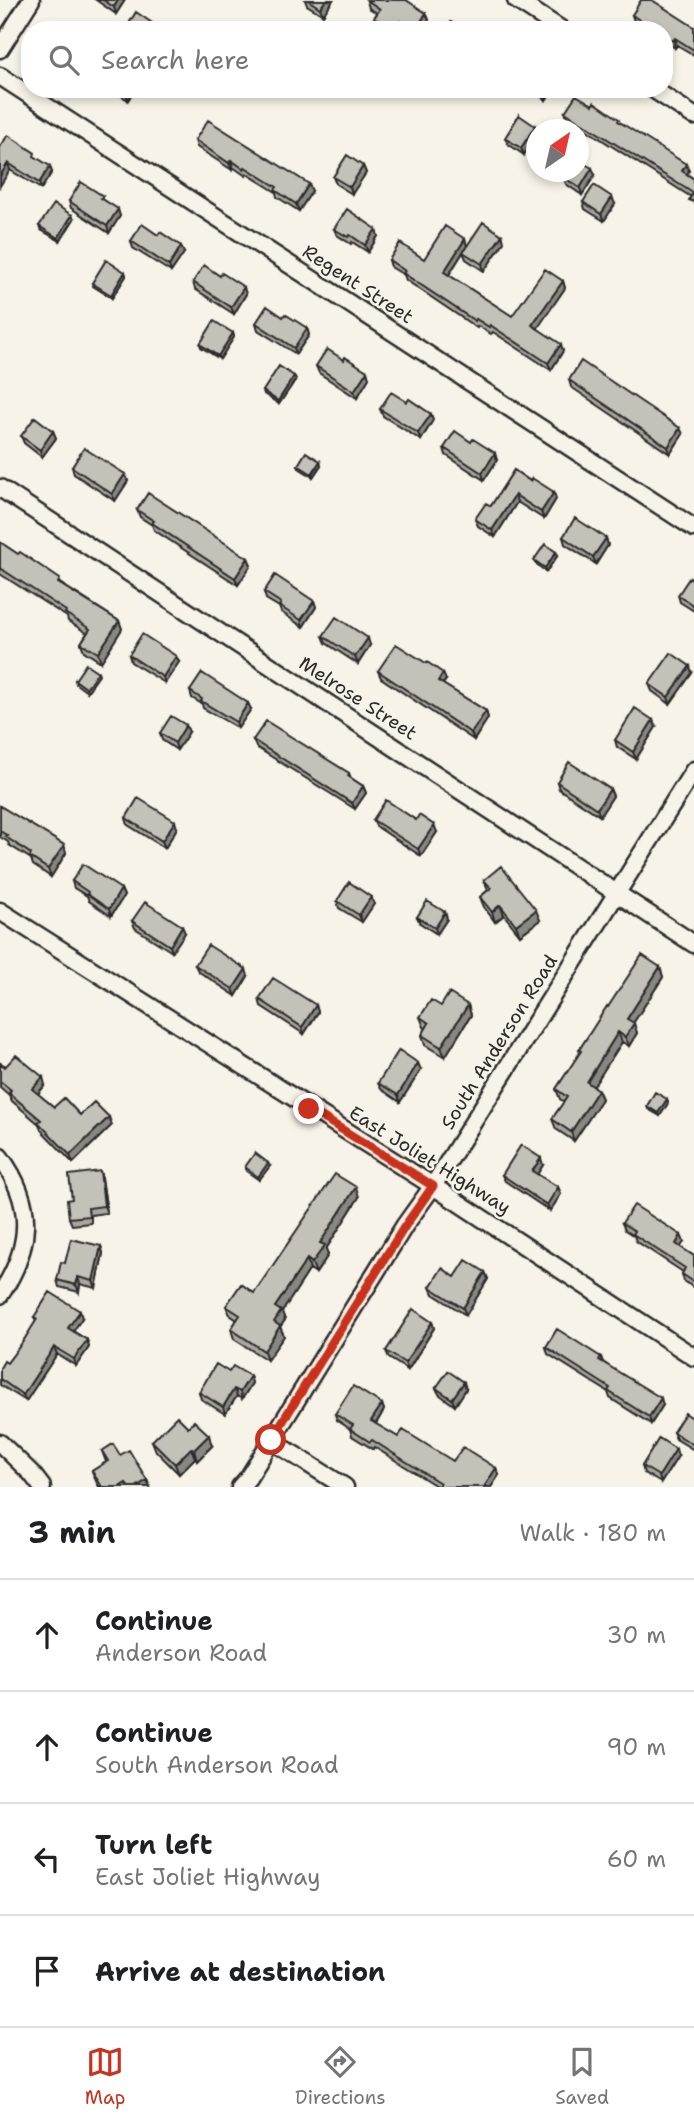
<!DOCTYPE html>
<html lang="en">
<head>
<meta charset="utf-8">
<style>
  :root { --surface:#fff; --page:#f2f2f2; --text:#202124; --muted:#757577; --line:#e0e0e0; --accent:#c8321e }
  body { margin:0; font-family:"Shantell Sans",sans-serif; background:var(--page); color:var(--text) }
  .compass { position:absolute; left:526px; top:119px; width:63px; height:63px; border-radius:50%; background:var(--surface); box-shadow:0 4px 10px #0003; rotate:34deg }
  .stop { position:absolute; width:21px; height:21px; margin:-16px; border:5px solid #c8321e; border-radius:50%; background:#fff }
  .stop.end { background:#c8321e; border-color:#fff; box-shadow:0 2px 7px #0008 }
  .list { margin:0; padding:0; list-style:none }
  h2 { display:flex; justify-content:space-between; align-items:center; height:91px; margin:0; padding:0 28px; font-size:30px }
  h2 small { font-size:23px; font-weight:400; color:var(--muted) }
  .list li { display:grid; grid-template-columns:46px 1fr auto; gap:21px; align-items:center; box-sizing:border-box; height:112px; padding:0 28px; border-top:2px solid var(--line) }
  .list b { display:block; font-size:26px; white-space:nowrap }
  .list p { margin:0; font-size:23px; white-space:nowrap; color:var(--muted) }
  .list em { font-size:23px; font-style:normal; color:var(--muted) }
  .icon { flex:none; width:38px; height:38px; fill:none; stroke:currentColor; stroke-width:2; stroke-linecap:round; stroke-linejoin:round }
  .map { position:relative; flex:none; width:694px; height:1487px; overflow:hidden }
  .search { position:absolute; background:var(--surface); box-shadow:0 4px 10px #0003; left:21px; right:21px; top:21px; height:77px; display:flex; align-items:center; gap:18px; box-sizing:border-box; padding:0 24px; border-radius:28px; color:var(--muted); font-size:26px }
  .sheet { height:539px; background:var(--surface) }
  nav { display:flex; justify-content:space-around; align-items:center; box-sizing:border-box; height:98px; border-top:2px solid var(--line); background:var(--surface); font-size:19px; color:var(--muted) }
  nav a { display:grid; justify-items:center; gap:4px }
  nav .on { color:var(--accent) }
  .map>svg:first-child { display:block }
</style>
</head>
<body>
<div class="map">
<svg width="694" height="1487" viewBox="0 0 694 1487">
  <rect width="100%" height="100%" fill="#f7f3e8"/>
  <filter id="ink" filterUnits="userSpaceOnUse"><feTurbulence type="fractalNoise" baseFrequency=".0143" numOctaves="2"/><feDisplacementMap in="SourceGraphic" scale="14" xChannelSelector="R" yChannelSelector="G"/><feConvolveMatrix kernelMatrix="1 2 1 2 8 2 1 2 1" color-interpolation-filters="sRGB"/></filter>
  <g filter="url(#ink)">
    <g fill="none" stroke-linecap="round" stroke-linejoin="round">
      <defs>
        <path id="minor" d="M516,0L562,30
          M0,49L31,0
          M0,76L694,528
          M653,89L694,116
          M0,488L694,944
          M0,911L433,1186L694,1357
          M0,1157C35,1204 32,1247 0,1295
          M271,1440L345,1487
          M0,1443L32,1474L42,1487
          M240,1487L248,1478L405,1225L433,1186L694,770"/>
      </defs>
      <use href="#minor" stroke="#2b2b2b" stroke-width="21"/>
      <use href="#minor" stroke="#f7f3e8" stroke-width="16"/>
    </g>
    <path fill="#a9a69f" stroke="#2b2b2b" stroke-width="2" d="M96,0H125L116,14Z
      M305,0H333L323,15L307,5Z
      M367,1L426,13L429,20L423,30H405L403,28L402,30H384L376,25L374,18L377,13L369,8Z
      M632,15L694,27V55L677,45L675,48L664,41V30H647L634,21Z
      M111,89H135L128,100Z
      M530,89H553L546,100Z
      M565,112L621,123L689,171L687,174L694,179V202L691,197L568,118Z
      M519,115L524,155L508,144L505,138Z
      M195,140L312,191L299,211L277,197L276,192L247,174L246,176L233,167L232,170L197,147Z
      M0,147L37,158L52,172L41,189L10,170Z
      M363,166L366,173L352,194L336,184L333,177Z
      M595,175L582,195L566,184L563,177Z
      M69,201H105L120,216L109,233L71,208Z
      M583,202L615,204L604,221L585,209Z
      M74,219L60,241L41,230L39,226Z
      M334,229L378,236L368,252L352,242L351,244L337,235Z
      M502,235L504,242L484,271L466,259L463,252L449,275L512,316L563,281L565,288L537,328L563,351L551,370L493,332L491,334L478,326L477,328L406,280L404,275L391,267L389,260L424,259L465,239L467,246Z
      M131,241L184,253L171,272L133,248Z
      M125,272L126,276L112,298L93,286L92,283Z
      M193,282L246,294L234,314L195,289Z
      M283,317L307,328L309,335L296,354L258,330L256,323Z
      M233,333L234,337L220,359L201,347L200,344Z
      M344,360L367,371L369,378L357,398L319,373L316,366Z
      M294,376L296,379L279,404L264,394L263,391Z
      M569,380L683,434L670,454L571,387Z
      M407,402L431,414L433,420L421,440L383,416L380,409Z
      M53,431L56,438L42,457L24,443L21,436Z
      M471,442L497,460L484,480L446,455L444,448Z
      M320,461L321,465L313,477L299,468L298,465Z
      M72,467L125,474L128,481L115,501L74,474Z
      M514,470L556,499L544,519L517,502L495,537L478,526L475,519L491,506Z
      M137,510L248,558L251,565L238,585L154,530L152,525L140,517Z
      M563,537L606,538L608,545L596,564L565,544Z
      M0,542L63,585L119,621L122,629L101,662L84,651L81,643L87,633L68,621L67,617L0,574Z
      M556,552L558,555L546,572L535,563L534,560Z
      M694,580V611L680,602L678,595Z
      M264,592L314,601L316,607L303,627L281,612L279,607L266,599Z
      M323,636L370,645L358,664L326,643Z
      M129,655L179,662L165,683L131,662Z
      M378,671L446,680L443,684L486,711L488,718L474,740L381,678Z
      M98,672L99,675L87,692L76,684L75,680Z
      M692,673L670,704L652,691L649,684Z
      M190,691L251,709L238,728L203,708L202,704L192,698Z
      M656,727L636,759L617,747L615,740Z
      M189,732L177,750L162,740L160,733Z
      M253,740L349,773L351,778L363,786L366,793L355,809L256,747Z
      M557,782L610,789L613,796L600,816L559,789Z
      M0,806L64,845L66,853L51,877L33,865L31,859L9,845L8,842L0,837Z
      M126,818L177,828L165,848L128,825Z
      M373,820H416L437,832L421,856L376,826Z
      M484,880L540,920L520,935L504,915L495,922L484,907L480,897L488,890Z
      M72,881L121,889L124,896L111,916L89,901L87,896L74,888Z
      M371,897L374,904L362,922L339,908L337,901Z
      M445,912L447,919L437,934L420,923L417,917Z
      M132,921L185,933L172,952L135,928Z
      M195,965L248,976L236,996L198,971Z
      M660,967L663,977L633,1023L637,1033L629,1046L622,1042L593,1087L598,1090L602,1099L574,1141L556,1129L552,1119L564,1102L560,1099L556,1089L580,1053L579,1050L608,1007Z
      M259,999L316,1005L318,1012L304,1034L261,1006Z
      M468,1005L471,1015L445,1057L425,1045L422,1035L426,1029L424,1027L420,1017L441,1006Z
      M0,1063L45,1085L38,1094L54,1107L112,1125L73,1163L41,1130L39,1124L12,1101L9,1095L0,1087Z
      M421,1070L400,1102L381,1089L378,1083Z
      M667,1099L668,1103L660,1116L648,1109L647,1106Z
      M543,1165L537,1174L558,1187L561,1194L550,1211L505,1181L502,1175Z
      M270,1166L259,1180L246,1171L245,1167Z
      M102,1178L107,1213L91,1215V1223L72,1225L69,1218L72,1199Z
      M359,1197L326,1249L328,1255L316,1273L310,1269L282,1312L285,1320L280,1327L284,1336L267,1360L234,1339L231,1329L237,1320L230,1315L226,1306L254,1293Z
      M622,1223L684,1242L680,1247L694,1256V1288L684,1281L682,1274L683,1272L636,1241L634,1236L625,1230Z
      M101,1246L103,1253L96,1288L80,1284L79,1292L59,1287L57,1280Z
      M485,1272L488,1279L466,1315L433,1294L430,1287L455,1277Z
      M34,1317L82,1318L73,1331L87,1340L89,1347L76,1366L57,1354L26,1401L0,1385V1368L7,1363L22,1343L36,1322Z
      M432,1322L434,1328L408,1370L389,1358L386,1351Z
      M546,1347L601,1357L603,1362L663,1405L651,1424L610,1398L608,1392L548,1354Z
      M229,1372L250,1376L252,1383L242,1399L237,1396L225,1414L201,1399L199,1392Z
      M436,1388L466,1389L455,1406L439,1394Z
      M382,1404L384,1410L376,1424L398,1437L453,1461L496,1468L499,1475L491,1487H438L374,1447L373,1449L352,1436L350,1429L337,1420L335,1414Z
      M694,1419V1450L676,1439L673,1432Z
      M152,1441L212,1446L197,1461L195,1458L179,1474L156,1451Z
      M102,1451L120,1455L147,1480L150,1487H99L96,1481L92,1471L106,1462Z
      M678,1456L661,1483L644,1473L642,1466Z"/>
    <path fill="#898782" stroke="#2b2b2b" stroke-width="2" d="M118,0H125L116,14L114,7Z
      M326,0H333L323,15L320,8Z
      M426,13L429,20L423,30H416Z
      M400,21L403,28L402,30H395Z
      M675,38L677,45L675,48L673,41Z
      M128,89H135L128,100L126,93Z
      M546,89H553L546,100L543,93Z
      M535,126L536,135L524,155L521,148Z
      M231,160L233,167L232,170L229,163Z
      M8,163L10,170L0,186V176Z
      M686,164L689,171L684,178L682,171Z
      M50,166L52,172L41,189L39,183Z
      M363,166L366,173L352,194L350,187Z
      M592,168L595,175L582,195L580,188Z
      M309,184L312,191L299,211L296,204Z
      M612,197L615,204L604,221L601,214Z
      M118,209L120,216L109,233L107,226Z
      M72,215L74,219L60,241L58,238Z
      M376,229L378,236L368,252L365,245Z
      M502,235L504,242L484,271L482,264Z
      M465,239L467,246L446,279L444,272Z
      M181,246L184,253L171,272L169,266Z
      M125,272L126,276L112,298L111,295Z
      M563,281L565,288L535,332L532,325Z
      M244,287L246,294L234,314L231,307Z
      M307,328L309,335L296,354L294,348Z
      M233,333L234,337L220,359L218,356Z
      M561,344L563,351L551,370L548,363Z
      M367,371L369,378L357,398L354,391Z
      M294,376L296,379L279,404L278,401Z
      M431,414L433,420L421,440L418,433Z
      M680,428L683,434L670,454L668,447Z
      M53,431L56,438L42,457L40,450Z
      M495,453L497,460L484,480L482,473Z
      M320,461L321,465L313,477L312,474Z
      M125,474L128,481L115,501L112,494Z
      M554,492L556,499L544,519L541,512Z
      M515,495L517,502L495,537L492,530Z
      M606,538L608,545L596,564L593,557Z
      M556,552L558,555L546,572L545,568Z
      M248,558L251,565L238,585L235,578Z
      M314,601L316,607L303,627L301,620Z
      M119,621L122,629L101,662L98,653Z
      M368,638L370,645L358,664L355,657Z
      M176,656L179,662L165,683L163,677Z
      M690,666L692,673L670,704L668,697Z
      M98,672L99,675L87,692L86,688Z
      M443,673L446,680L440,687L438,681Z
      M248,703L251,709L238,728L236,722Z
      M486,711L488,718L474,740L471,733Z
      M653,720L656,727L636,759L633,752Z
      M186,725L189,732L177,750L175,743Z
      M363,786L366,793L355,809L352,803Z
      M610,789L613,796L600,816L597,809Z
      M175,821L177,828L165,848L162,841Z
      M434,825L437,832L421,856L418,849Z
      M64,845L66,853L51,877L48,869Z
      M121,889L124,896L111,916L109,909Z
      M371,897L374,904L362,922L359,915Z
      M500,905L504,915L495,922L492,912Z
      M536,910L540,920L520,935L516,925Z
      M445,912L447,919L437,934L435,928Z
      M182,926L185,933L172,952L170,946Z
      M660,967L663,977L630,1028L627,1019Z
      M246,969L248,976L236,996L233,989Z
      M316,1005L318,1012L304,1034L302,1027Z
      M468,1005L471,1015L445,1057L441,1047Z
      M634,1023L637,1033L629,1046L625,1037Z
      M618,1032L622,1042L590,1092L587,1082Z
      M418,1063L421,1070L400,1102L398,1095Z
      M43,1077L45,1085L35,1097L32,1089Z
      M598,1090L602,1099L574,1141L571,1132Z
      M667,1099L668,1103L660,1116L658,1113Z
      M109,1117L112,1125L73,1163L70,1155Z
      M541,1158L543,1165L535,1178L532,1171Z
      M268,1163L270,1166L259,1180L258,1177Z
      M100,1171L102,1178L107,1213L104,1206Z
      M356,1187L359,1197L326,1249L328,1255L316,1273L312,1263L320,1243Z
      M558,1187L561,1194L550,1211L547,1205Z
      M681,1235L684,1242L678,1251L676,1244Z
      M101,1246L103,1253L96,1288L93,1281Z
      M307,1259L310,1269L282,1312L285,1320L280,1327L284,1336L267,1360L264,1351L274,1322L275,1307Z
      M485,1272L488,1279L466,1315L463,1308Z
      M78,1277L80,1284L79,1292L76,1285Z
      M80,1311L82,1318L71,1335L68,1328Z
      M432,1322L434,1328L408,1370L405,1363Z
      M87,1340L89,1347L76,1366L74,1359Z
      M54,1347L57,1354L26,1401L23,1395Z
      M250,1376L252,1383L242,1399L240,1392Z
      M464,1382L466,1389L455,1406L452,1399Z
      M234,1389L237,1396L225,1414L223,1407Z
      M661,1398L663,1405L651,1424L649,1417Z
      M382,1404L384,1410L373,1428L371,1421Z
      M209,1435L212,1446L197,1461L194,1450Z
      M191,1448L195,1458L179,1474L175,1464Z
      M676,1449L678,1456L661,1483L659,1476Z
      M496,1468L499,1475L491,1487H484Z
      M147,1480L150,1487H136Z"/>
    <path fill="#c4c1b9" stroke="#2b2b2b" stroke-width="2" d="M103,0H118L114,7Z
      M308,0H326L320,8Z
      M367,0H406L426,13L416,30H413L400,21L395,30H393L374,18L380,9Z
      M641,0H652L694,27V50L675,38L673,41L664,35V30H655L632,15Z
      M136,12L161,29V30H125Z
      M451,22L462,30H446Z
      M119,89H128L126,93Z
      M576,95L593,105L594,102L619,119L618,121L686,164L682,171L694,179V202L689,200L693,193L565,112Z
      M519,115L535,126L521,148L505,138Z
      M208,120L309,184L296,204L275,190L277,187L245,167L244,169L231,160L229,163L195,140Z
      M8,135L35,153L34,156L50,166L39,183L8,163L0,176V147Z
      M347,155L363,166L350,187L333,177Z
      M578,160L592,168L580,188L563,177L567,172H578Z
      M81,182L103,196L101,198L118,209L107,226L69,201Z
      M594,185L612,197L601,214L583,202Z
      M54,204L72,215L58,238L39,226Z
      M347,209L376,229L365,245L350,235L348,237L334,229Z
      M483,222L502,235L482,264L463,252Z
      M142,224L158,235L160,232L181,246L169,266L131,241Z
      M445,226L465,239L444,272L512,316L545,269L563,281L532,325L561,344L548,363L490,325L489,327L476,319L475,321L403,273L405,271L389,260L400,243L424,259Z
      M106,260L125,272L111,295L92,283Z
      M204,265L220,276L222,273L244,287L231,307L193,282Z
      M267,306L283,317L285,314L307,328L294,348L256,323Z
      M214,321L233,333L218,356L200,344Z
      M327,349L344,360L345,357L367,371L354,391L316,366Z
      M581,361L680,428L668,447L569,380Z
      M279,366L294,376L278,401L263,391Z
      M391,392L407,402L409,399L431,414L418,433L380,409Z
      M35,417L53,431L40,450L21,436Z
      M455,431L471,442L473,439L495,453L482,473L444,448Z
      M84,448L125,474L112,494L72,467Z
      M306,452L320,461L312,474L298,465Z
      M514,470L530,481L532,478L554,492L541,512L515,495L492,530L475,519L486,503L491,506Z
      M148,493L248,558L235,578L152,523L154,521L137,510Z
      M575,518L606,538L593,557L563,537Z
      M0,542L18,554L20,552L60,579L58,583L119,621L98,653L81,643L90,629L65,613L66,611L0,568Z
      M545,544L556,552L545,568L534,560Z
      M275,575L314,601L301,620L279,606L281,603L264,592Z
      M690,577L694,580V606L678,595Z
      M336,617L368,638L355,657L323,636Z
      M142,634L176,656L163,677L129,655Z
      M396,644L426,663L427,662L443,673L438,681L486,711L471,733L378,671Z
      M671,653L690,666L668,697L649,684Z
      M86,664L98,672L86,688L75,680Z
      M202,673L248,703L236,722L201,701L202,699L190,691Z
      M635,708L653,720L633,752L615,740Z
      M171,716L186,725L175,743L160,733Z
      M266,721L349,773L348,776L363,786L352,803L253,740Z
      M569,762L610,789L597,809L557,782Z
      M138,798L175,821L162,841L126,818Z
      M386,800L416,820L419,815L434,825L418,849L373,820Z
      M0,806L64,845L48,869L30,857L31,854L6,837L8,836L0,831Z
      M83,864L121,889L109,909L87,894L88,892L72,881Z
      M501,866L536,910L516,925L500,905L492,912L480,897L491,888L484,880Z
      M349,882L371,897L359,915L337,901Z
      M427,901L445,912L435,928L417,917Z
      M145,902L182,926L170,946L132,921Z
      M208,945L246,969L233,989L195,965Z
      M642,955L660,967L627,1019L634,1023L625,1037L618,1032L587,1082L598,1090L571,1132L552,1119L567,1097L556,1089L581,1051L579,1050L607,1006L608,1007Z
      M273,978L316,1005L302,1027L259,999Z
      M449,993L468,1005L441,1047L422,1035L429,1023L420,1017L431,1000L441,1006Z
      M399,1050L418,1063L398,1095L378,1083Z
      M16,1055L43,1077L32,1089L54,1107L64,1098L80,1115L94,1102L109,1117L70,1155L38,1122L41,1120L9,1093L11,1090L0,1081V1063L5,1067Z
      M655,1092L667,1099L658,1113L647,1106Z
      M521,1145L541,1158L532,1171L558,1187L547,1205L502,1175Z
      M255,1153L268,1163L258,1177L245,1167Z
      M100,1171L104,1206L88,1208L89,1216L69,1218L67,1200L72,1199L69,1175Z
      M335,1174L356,1187L320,1243L325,1245L312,1263L307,1259L275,1307L281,1311L274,1322L280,1326L264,1351L231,1329L240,1315L226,1306L241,1284L254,1293Z
      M634,1205L681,1235L676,1244L694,1256V1282L682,1274L685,1268L633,1234L635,1231L622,1223Z
      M71,1239L101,1246L93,1281L78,1277L76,1285L57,1280L61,1262L65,1263Z
      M466,1260L485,1272L463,1308L430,1287L442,1268L455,1277Z
      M50,1292L80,1311L68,1328L87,1340L74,1359L54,1347L23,1395L0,1379V1368L4,1361L7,1363L22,1343L37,1319L34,1317Z
      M413,1309L432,1322L405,1363L386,1351Z
      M557,1329L601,1357L599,1360L661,1398L649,1417L608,1391L610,1388L546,1347Z
      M216,1364L229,1372L233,1366L250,1376L240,1392L234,1389L223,1407L199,1392Z
      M448,1371L464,1382L452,1399L436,1388Z
      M353,1386L382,1404L371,1421L398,1437L403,1430L453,1461L463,1447L496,1468L484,1487H440L438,1486L440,1483L372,1440L370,1442L350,1429L353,1425L335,1414Z
      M685,1413L694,1419V1445L673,1432Z
      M177,1416L188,1427L194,1421L209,1435L194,1450L191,1448L175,1464L152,1441Z
      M659,1438L676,1449L659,1476L642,1466Z
      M113,1444L120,1455L129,1450L147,1480L136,1487H128L126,1483L119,1487H102L92,1471L108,1461L102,1451Z"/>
  </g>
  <g fill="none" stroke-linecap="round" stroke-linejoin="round" filter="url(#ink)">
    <path stroke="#c8321e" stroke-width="9" d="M271,1440L405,1226L433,1186L309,1109"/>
  </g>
  <g text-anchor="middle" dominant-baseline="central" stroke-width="5" stroke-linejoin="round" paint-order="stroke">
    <g font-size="19" fill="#2b2b2b" stroke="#f7f3e8">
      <text transform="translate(358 284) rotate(33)">Regent Street</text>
      <text transform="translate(358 698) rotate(33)">Melrose Street</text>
      <text transform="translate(499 1042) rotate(-58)">South Anderson Road</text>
      <text transform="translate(430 1160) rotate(32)">East Joliet Highway</text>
    </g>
  </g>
</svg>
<svg class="compass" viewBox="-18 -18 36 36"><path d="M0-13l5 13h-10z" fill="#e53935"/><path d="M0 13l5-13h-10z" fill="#757577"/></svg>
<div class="stop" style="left:271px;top:1440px"></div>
<div class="stop end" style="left:309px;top:1109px"></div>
<div class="search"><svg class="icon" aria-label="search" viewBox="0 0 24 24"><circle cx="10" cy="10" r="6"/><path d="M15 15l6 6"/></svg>Search here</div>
</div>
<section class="sheet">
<h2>3 min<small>Walk · 180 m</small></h2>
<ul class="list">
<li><svg class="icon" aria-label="ahead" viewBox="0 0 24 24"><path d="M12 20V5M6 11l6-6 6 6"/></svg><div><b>Continue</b><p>Anderson Road</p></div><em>30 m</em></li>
<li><svg class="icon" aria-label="ahead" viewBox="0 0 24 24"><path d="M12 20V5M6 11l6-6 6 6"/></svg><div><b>Continue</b><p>South Anderson Road</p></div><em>90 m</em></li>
<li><svg class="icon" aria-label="left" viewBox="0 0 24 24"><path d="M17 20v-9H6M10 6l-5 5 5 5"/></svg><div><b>Turn left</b><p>East Joliet Highway</p></div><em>60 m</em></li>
<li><svg class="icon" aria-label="arrive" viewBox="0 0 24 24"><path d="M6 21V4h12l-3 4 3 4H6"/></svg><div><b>Arrive at destination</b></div></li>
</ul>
</section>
<nav>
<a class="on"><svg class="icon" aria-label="map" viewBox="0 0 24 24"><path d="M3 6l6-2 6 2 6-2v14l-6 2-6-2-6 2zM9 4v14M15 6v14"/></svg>Map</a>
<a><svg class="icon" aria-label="directions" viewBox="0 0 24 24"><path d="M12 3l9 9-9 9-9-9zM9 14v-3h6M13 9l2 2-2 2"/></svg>Directions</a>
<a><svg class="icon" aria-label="saved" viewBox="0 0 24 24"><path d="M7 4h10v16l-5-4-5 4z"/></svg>Saved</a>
</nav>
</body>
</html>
